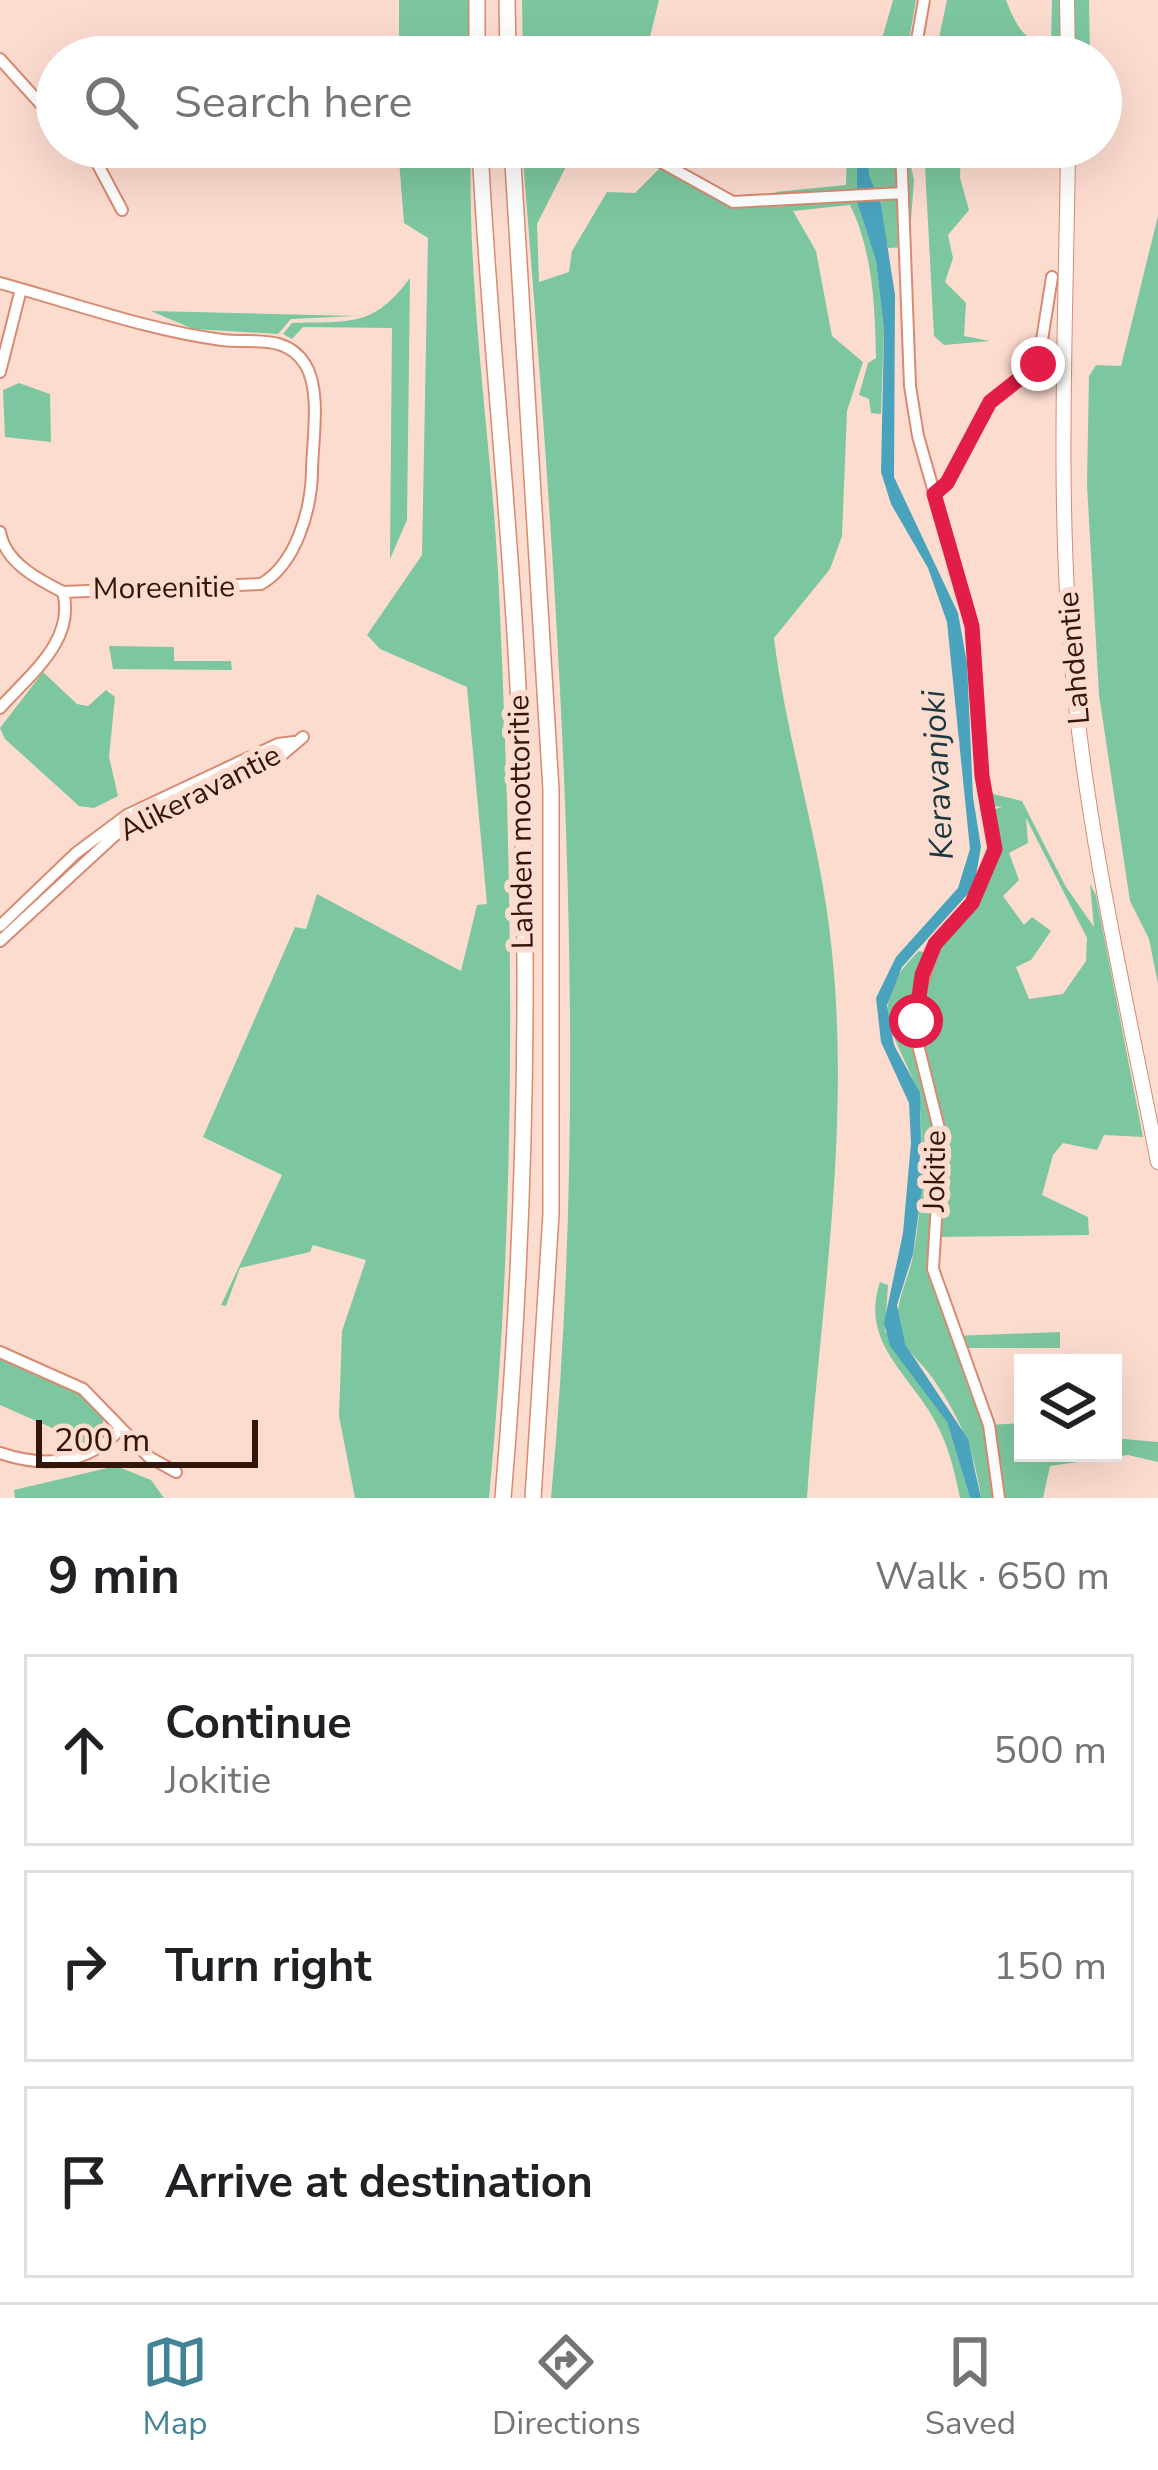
<!DOCTYPE html>
<html lang="en">
<head>
<meta charset="utf-8">
<style>
  :root { --surface:#fff; --page:#f6f6f6; --text:#202124; --muted:#757577; --line:#e0e0e0; --accent:#438397 }
  body { margin:0; font-family:"Nunito Sans",sans-serif; background:var(--page); color:var(--text) }
  .controls { position:absolute; right:36px; bottom:36px; display:grid; overflow:hidden; border-radius:0px; box-shadow:0 12px 48px #0002 }
  .controls button { width:108px; height:108px; display:grid; place-items:center; padding:0; border:0; border-bottom:3px solid var(--line); background:var(--surface); color:var(--text); font:60px sans-serif }
  .scale { position:absolute; left:36px; bottom:30px; width:222px; box-sizing:border-box; padding-left:12px; border:6px solid #33160b; border-top:0; font-size:33px; line-height:42px; white-space:nowrap; color:#33160b; -webkit-text-stroke:9px #fddcd0; paint-order:stroke }
  .stop { position:absolute; width:36px; height:36px; margin:-27px; border:9px solid #e11d48; border-radius:50%; background:#fff }
  .stop.end { background:#e11d48; border-color:#fff; box-shadow:0 3px 12px #0008 }
  .list { margin:0; padding:0; list-style:none }
  h2 { display:flex; justify-content:space-between; align-items:center; height:156px; margin:0; padding:0 48px; font-size:51px }
  h2 small { font-size:39px; font-weight:400; color:var(--muted) }
  .list li { display:grid; grid-template-columns:78px 1fr auto; gap:36px; align-items:center; box-sizing:border-box; height:192px; margin:0 24px 24px; padding:0 24px; border:3px solid var(--line); border-radius:0px }
  .list b { display:block; font-size:45px; white-space:nowrap }
  .list p { margin:0; font-size:39px; white-space:nowrap; color:var(--muted) }
  .list em { font-size:39px; font-style:normal; color:var(--muted) }
  .icon { flex:none; width:66px; height:66px; fill:none; stroke:currentColor; stroke-width:2; stroke-linecap:round; stroke-linejoin:round }
  .map { position:relative; flex:none; width:1158px; height:1498px; overflow:hidden }
  .search { position:absolute; background:var(--surface); box-shadow:0 12px 48px #0002; left:36px; right:36px; top:36px; height:132px; display:flex; align-items:center; gap:30px; box-sizing:border-box; padding:0 42px; border-radius:66px; color:var(--muted); font-size:45px }
  .sheet { height:804px; background:var(--surface) }
  nav { display:flex; justify-content:space-around; align-items:center; box-sizing:border-box; height:168px; border-top:3px solid var(--line); background:var(--surface); font-size:33px; color:var(--muted) }
  nav a { display:grid; justify-items:center; gap:6px }
  nav .on { color:var(--accent) }
  .map>svg:first-child { display:block }
</style>
</head>
<body>
<div class="map">
<svg width="1158" height="1498" viewBox="0 0 1158 1498">
  <rect width="100%" height="100%" fill="#fddcd0"/>
  <path fill="#7cc79f" fill-rule="evenodd" d="M399,0H468V57H399Z
    M522,0H659L645,57H523Z
    M893,0H916L906,57H877Z
    M947,0H1006C1015,23 1024,44 1051,45L1052,0H1089L1090,57H935Z
    M398,147H471C467,295 492,443 499,591C513,894 518,1196 489,1498H355L339,1416L342,1331L366,1260L313,1245L310,1252L240,1268L226,1306L221,1305L282,1175L203,1137L295,927L306,929L317,894L461,971L477,905L487,904L467,687L380,649L367,635L422,555L428,238L404,223Z
    M522,147H576L537,224L539,282L569,272L572,251L607,192L635,193L659,169L623,156L604,163L577,159L583,147C598,147 616,144 631,148C699,165 691,213 787,206L775,192L846,185L847,147H857V202L876,261L884,329L881,414L871,413L869,399L859,395L868,363L876,358C875,307 873,252 850,205L793,211L816,251L832,336L863,362L847,411L842,536L830,569L774,638C787,744 822,846 832,952C851,1138 819,1314 807,1498H551C593,1048 558,596 522,147Z
    M868,147H907L914,180L909,247L888,248L869,176Z
    M924,147H961L960,178L969,210L948,235L953,258L945,282L966,303L964,336L990,341L944,345L934,336Z
    M1158,216V984L1149,939L1130,901L1099,695L1087,485L1089,376L1096,365L1121,366Z
    M410,278L407,520L390,559L392,328L303,327L292,339L283,334L292,323C350,321 373,328 410,278Z
    M151,311L356,316L291,319L278,334L193,329Z
    M19,383L50,394L51,442L5,437L3,390Z
    M109,646L174,647V661H231L232,670L113,669Z
    M43,672L77,704L88,706L106,690L115,697L109,757L118,796L94,808L79,806L5,739L0,728Z
    M989,793L1022,801L1066,887L1094,927L1090,884L1096,895L1143,1137L1104,1135L1097,1150L1063,1143L1053,1155L1042,1195L1088,1217L1089,1235L934,1237L933,1270L954,1336L1060,1332V1348H966L989,1425L1023,1423V1453H1113V1438L1158,1442V1462L1128,1455L1050,1466L1043,1498H981C975,1450 957,1411 928,1372C919,1361 906,1350 901,1335C891,1305 908,1284 913,1255C922,1210 922,1163 921,1118C919,1050 849,1018 919,951L931,954C972,904 1000,878 988,811L1002,807L993,806ZM1026,818L1087,938L1086,961L1063,994L1029,999L1016,967L1031,960L1051,931L1032,917L1024,925L1003,896L1019,880L1009,853L1028,843Z
    M880,1282L888,1285L885,1331L947,1422L970,1498H960C955,1473 949,1447 937,1425C912,1375 859,1344 880,1282Z
    M0,1357L81,1393L104,1419L97,1439L57,1451L66,1434L0,1405Z
    M116,1466L151,1480L164,1498H15L14,1490Z"/>
  <path fill="#49a3bd" d="M857,147H868L869,175L881,205L895,295L894,477L958,613L967,663L973,797L981,847L974,887L902,967L887,1005L894,1045L920,1093L922,1187L913,1254L897,1305L905,1344L968,1439L981,1498H970L947,1422L890,1346L884,1323L903,1233L911,1143L909,1103L881,1042L876,998L896,957L958,888L970,849L947,622L928,568L891,504L881,472L884,330L876,261L857,202Z"/>
  <g fill="none" stroke-linecap="round" stroke-linejoin="round">
    <defs>
      <path id="minor" d="M914,57L924,0
        M0,59L57,122
        M81,147L97,163L122,210
        M634,147L733,202L903,193
        M901,147L910,386L918,436L972,626L982,776L995,849L972,903L935,944L916,1001L918,1045L941,1137L933,1269L989,1425L999,1498
        M0,283C73,303 147,330 222,340C252,344 285,333 305,364C322,391 312,442 312,472C311,510 296,564 261,584L63,592C37,579 5,562 0,532
        M0,372L21,289
        M935,494L947,483L990,402L1038,365L1052,277
        M0,708C29,675 76,641 63,592
        M0,926L76,853L127,815L278,744L294,742
        M0,941L114,836L175,801L283,754L303,737
        M0,1352L83,1389L149,1457L176,1472
        M0,1453C44,1468 89,1465 121,1428"/>
      <path id="major" d="M1067,0L1068,57
        M1068,147C1066,326 1056,508 1074,686C1090,847 1127,1004 1158,1162"/>
      <path id="highway" d="M507,0L508,57
        M477,57V0
        M480,147C489,334 511,521 519,709C531,971 525,1236 503,1498
        M512,147L551,790V1214L533,1498"/>
    </defs>
    <use href="#minor" stroke="#d78b71" stroke-width="14"/>
    <use href="#major" stroke="#d78b71" stroke-width="16"/>
    <use href="#highway" stroke="#d78b71" stroke-width="18"/>
    <use href="#minor" stroke="#fff" stroke-width="10"/>
    <use href="#major" stroke="#fff" stroke-width="14"/>
    <use href="#highway" stroke="#fff" stroke-width="15"/>
  </g>
  <g fill="none" stroke-linecap="round" stroke-linejoin="round">
    <path stroke="#e11d48" stroke-width="15" d="M916,1021L922,975L935,944L972,903L995,849L982,776L972,626L934,494L947,483L990,402L1038,364"/>
  </g>
  <g text-anchor="middle" dominant-baseline="central" stroke-width="12" stroke-linejoin="round" paint-order="stroke">
    <g font-size="30" fill="#33160b" stroke="#fddcd0">
      <text transform="translate(164 588) rotate(-1)">Moreenitie</text>
      <text transform="translate(1074 658) rotate(-95)">Lahdentie</text>
      <text transform="translate(200 793) rotate(-27)">Alikeravantie</text>
      <text transform="translate(521 822) rotate(-91)">Lahden moottoritie</text>
      <text transform="translate(935 1171) rotate(-89)">Jokitie</text>
    </g>
    <g font-size="33" font-style="italic" fill="#1b373f" stroke="#fddcd0">
      <text transform="translate(938 775) rotate(-93)">Keravanjoki</text>
    </g>
  </g>
</svg>
<div class="controls">
<button><svg class="icon" aria-label="layers" viewBox="0 0 24 24"><path d="M12 4l9 5-9 5-9-5zM3 14l9 5 9-5"/></svg></button>
</div>
<div class="scale">200 m</div>
<div class="stop" style="left:916px;top:1021px"></div>
<div class="stop end" style="left:1038px;top:364px"></div>
<div class="search"><svg class="icon" aria-label="search" viewBox="0 0 24 24"><circle cx="10" cy="10" r="6"/><path d="M15 15l6 6"/></svg>Search here</div>
</div>
<section class="sheet">
<h2>9 min<small>Walk · 650 m</small></h2>
<ul class="list">
<li><svg class="icon" aria-label="ahead" viewBox="0 0 24 24"><path d="M12 20V5M6 11l6-6 6 6"/></svg><div><b>Continue</b><p>Jokitie</p></div><em>500 m</em></li>
<li><svg class="icon" aria-label="right" viewBox="0 0 24 24"><path d="M7 20v-9h11M14 6l5 5-5 5"/></svg><div><b>Turn right</b></div><em>150 m</em></li>
<li><svg class="icon" aria-label="arrive" viewBox="0 0 24 24"><path d="M6 21V4h12l-3 4 3 4H6"/></svg><div><b>Arrive at destination</b></div></li>
</ul>
</section>
<nav>
<a class="on"><svg class="icon" aria-label="map" viewBox="0 0 24 24"><path d="M3 6l6-2 6 2 6-2v14l-6 2-6-2-6 2zM9 4v14M15 6v14"/></svg>Map</a>
<a><svg class="icon" aria-label="directions" viewBox="0 0 24 24"><path d="M12 3l9 9-9 9-9-9zM9 14v-3h6M13 9l2 2-2 2"/></svg>Directions</a>
<a><svg class="icon" aria-label="saved" viewBox="0 0 24 24"><path d="M7 4h10v16l-5-4-5 4z"/></svg>Saved</a>
</nav>
</body>
</html>
